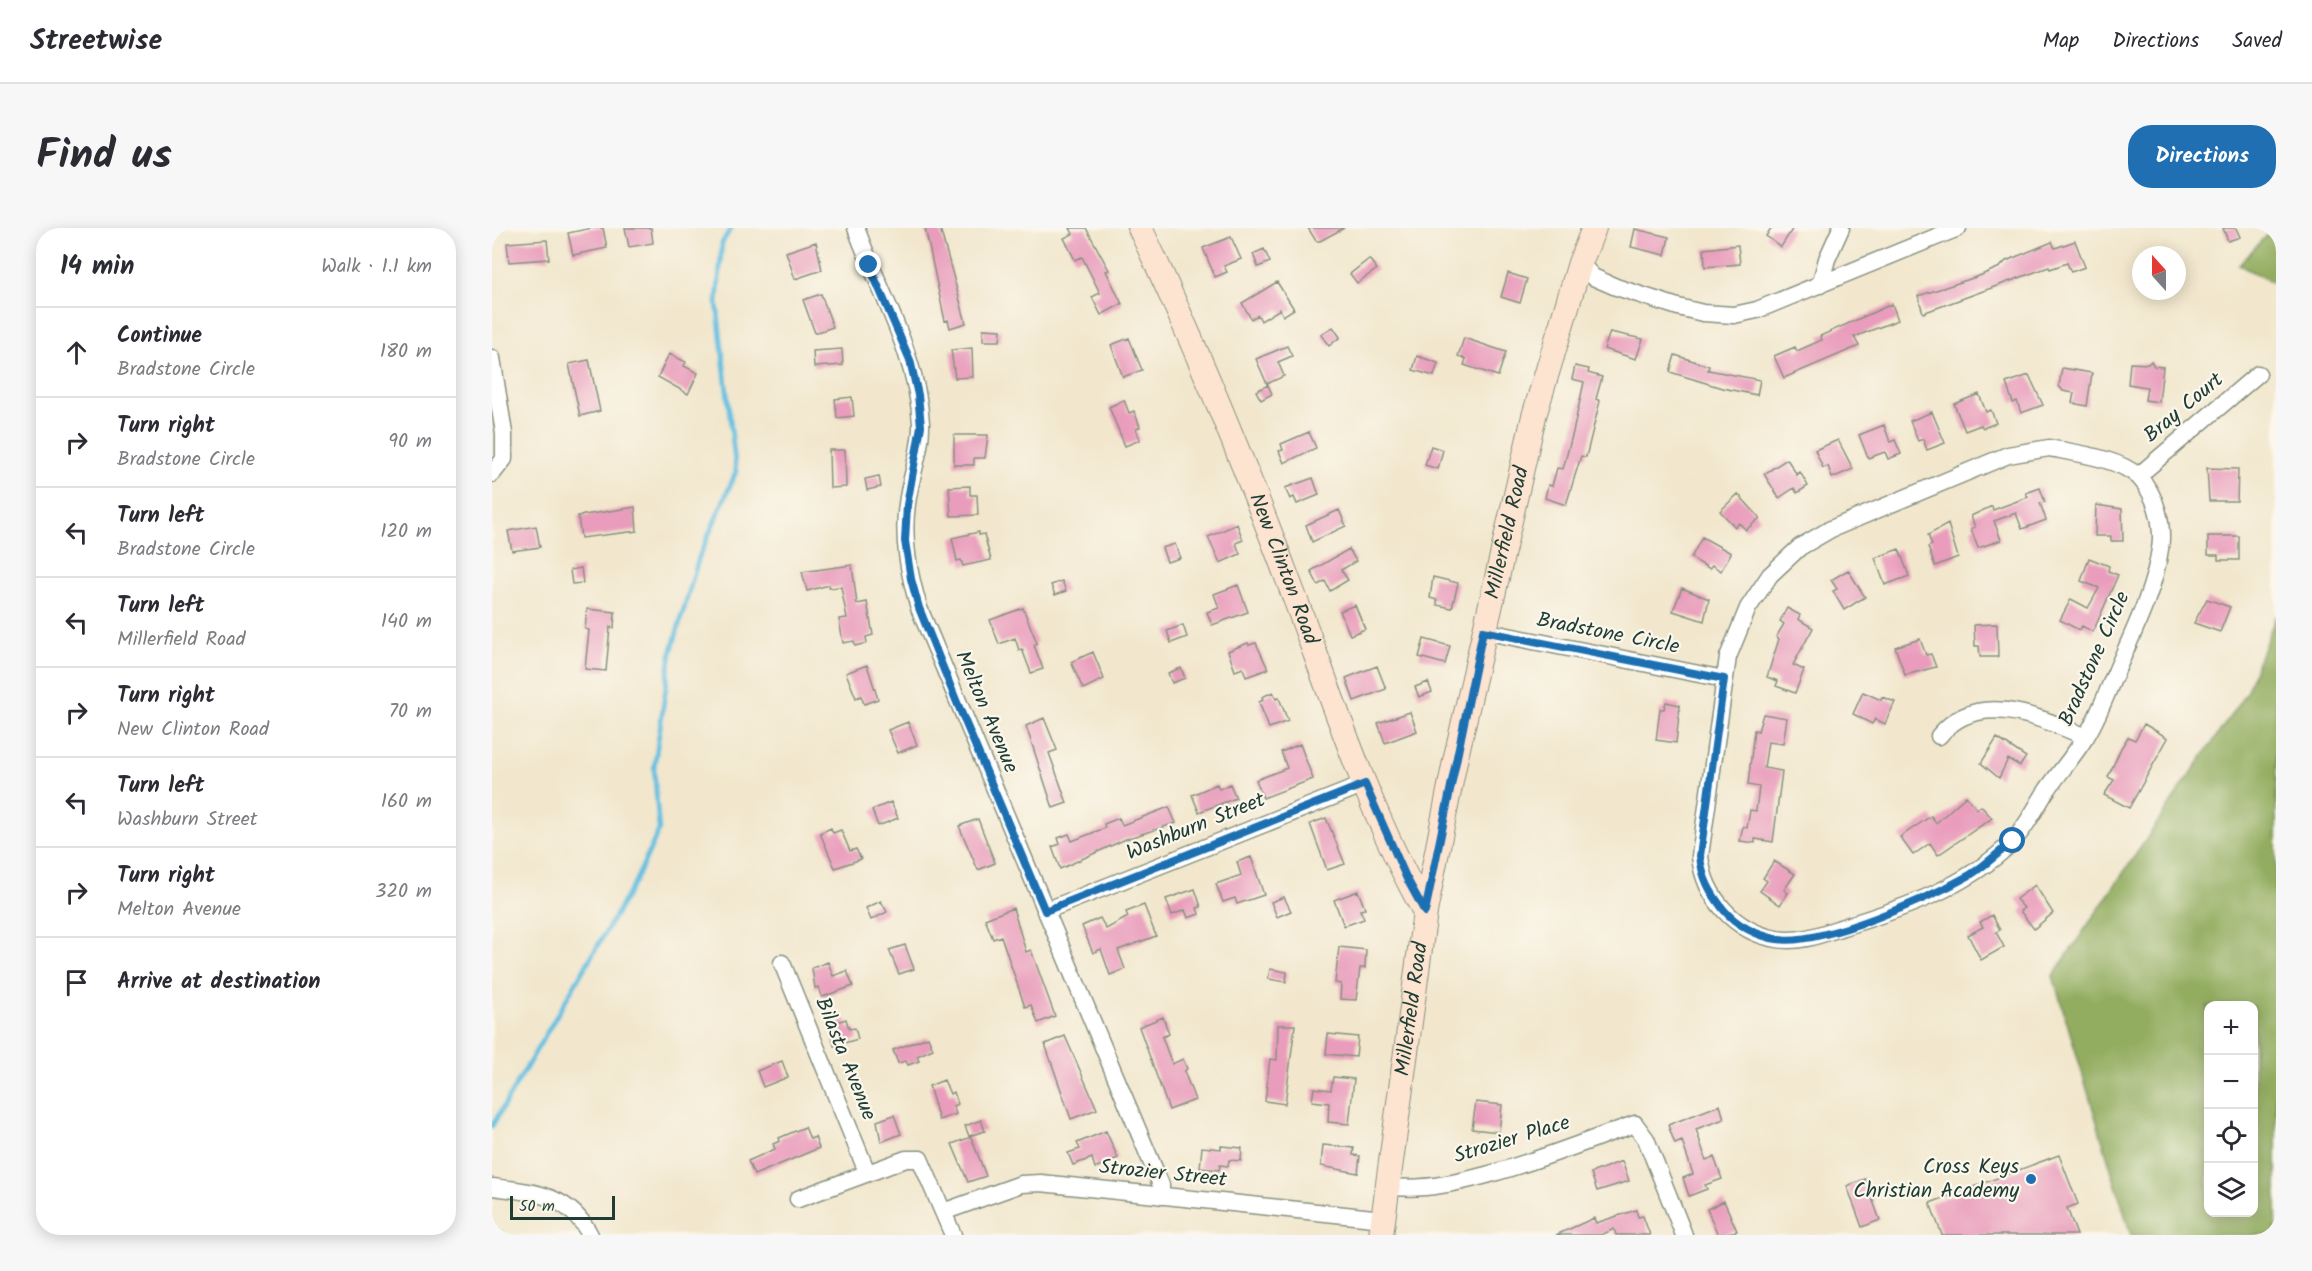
<!DOCTYPE html>
<html lang="en">
<head>
<meta charset="utf-8">
<style>
  :root { --surface:#fff; --page:#f7f7f7; --text:#2b2b33; --muted:#7c7c81; --line:#e1e1e2; --accent:#1f6fb2 }
  body { margin:0; font-family:Kalam,sans-serif; background:var(--page); color:var(--text) }
  .controls { position:absolute; right:18px; bottom:18px; display:grid; overflow:hidden; border-radius:12px; box-shadow:0 3px 15px #0003 }
  .controls button { width:54px; height:54px; display:grid; place-items:center; padding:0; border:0; border-bottom:2px solid var(--line); background:var(--surface); color:var(--text); font:30px sans-serif }
  .compass { position:absolute; left:1640px; top:18px; width:54px; height:54px; border-radius:50%; background:var(--surface); box-shadow:0 3px 15px #0003; rotate:339deg }
  .scale { position:absolute; left:18px; bottom:15px; width:105px; box-sizing:border-box; padding-left:6px; border:3px solid #1f3d34; border-top:0; font-size:16px; line-height:21px; white-space:nowrap; color:#1f3d34; -webkit-text-stroke:4px #fbf7ec; paint-order:stroke }
  .stop { position:absolute; width:18px; height:18px; margin:-14px; border:4px solid #1f6fb2; border-radius:50%; background:#fff }
  .stop.end { background:#1f6fb2; border-color:#fff; box-shadow:0 2px 6px #0008 }
  .list { margin:0; padding:0; list-style:none }
  h2 { display:flex; justify-content:space-between; align-items:center; height:78px; margin:0; padding:0 24px; font-size:26px }
  h2 small { font-size:20px; font-weight:400; color:var(--muted) }
  .list li { display:grid; grid-template-columns:39px 1fr auto; gap:18px; align-items:center; box-sizing:border-box; height:90px; padding:0 24px; border-top:2px solid var(--line) }
  .list b { display:block; font-size:22px; white-space:nowrap }
  .list p { margin:0; font-size:20px; white-space:nowrap; color:var(--muted) }
  .list em { font-size:20px; font-style:normal; color:var(--muted) }
  .icon { flex:none; width:33px; height:33px; fill:none; stroke:currentColor; stroke-width:2; stroke-linecap:round; stroke-linejoin:round }
  .map { position:relative; flex:none; width:1784px; height:1007px; overflow:hidden; border-radius:24px }
  header { display:flex; align-items:center; gap:36px; box-sizing:border-box; height:84px; padding:0 30px; background:var(--surface); border-bottom:2px solid var(--line) }
  header strong { font-size:28px }
  nav { display:flex; gap:33px; margin-inline-start:auto; font-size:21px }
  .intro { display:flex; align-items:center; justify-content:space-between; box-sizing:border-box; height:144px; padding:0 36px }
  h1 { margin:0; font-size:42px }
  .button { padding:15px 27px; border-radius:24px; background:var(--accent); color:#fff; font-size:21px; font-weight:700 }
  main { display:flex; gap:36px; padding:0 36px }
  aside { flex:1; background:var(--surface); border-radius:24px; box-shadow:0 3px 15px #0003 }
  .map>svg:first-child { display:block }
</style>
</head>
<body>
<header>
<strong>Streetwise</strong>
<nav><a>Map</a><a>Directions</a><a>Saved</a></nav>
</header>
<div class="intro"><h1>Find us</h1><a class="button">Directions</a></div>
<main>
<aside>
<h2>14 min<small>Walk · 1.1 km</small></h2>
<ul class="list">
<li><svg class="icon" aria-label="ahead" viewBox="0 0 24 24"><path d="M12 20V5M6 11l6-6 6 6"/></svg><div><b>Continue</b><p>Bradstone Circle</p></div><em>180 m</em></li>
<li><svg class="icon" aria-label="right" viewBox="0 0 24 24"><path d="M7 20v-9h11M14 6l5 5-5 5"/></svg><div><b>Turn right</b><p>Bradstone Circle</p></div><em>90 m</em></li>
<li><svg class="icon" aria-label="left" viewBox="0 0 24 24"><path d="M17 20v-9H6M10 6l-5 5 5 5"/></svg><div><b>Turn left</b><p>Bradstone Circle</p></div><em>120 m</em></li>
<li><svg class="icon" aria-label="left" viewBox="0 0 24 24"><path d="M17 20v-9H6M10 6l-5 5 5 5"/></svg><div><b>Turn left</b><p>Millerfield Road</p></div><em>140 m</em></li>
<li><svg class="icon" aria-label="right" viewBox="0 0 24 24"><path d="M7 20v-9h11M14 6l5 5-5 5"/></svg><div><b>Turn right</b><p>New Clinton Road</p></div><em>70 m</em></li>
<li><svg class="icon" aria-label="left" viewBox="0 0 24 24"><path d="M17 20v-9H6M10 6l-5 5 5 5"/></svg><div><b>Turn left</b><p>Washburn Street</p></div><em>160 m</em></li>
<li><svg class="icon" aria-label="right" viewBox="0 0 24 24"><path d="M7 20v-9h11M14 6l5 5-5 5"/></svg><div><b>Turn right</b><p>Melton Avenue</p></div><em>320 m</em></li>
<li><svg class="icon" aria-label="arrive" viewBox="0 0 24 24"><path d="M6 21V4h12l-3 4 3 4H6"/></svg><div><b>Arrive at destination</b></div></li>
</ul>
</aside>
<div class="map">
<svg width="1784" height="1007" viewBox="0 0 1784 1007">
  <rect width="100%" height="100%" fill="#fbf7ec"/>
  <filter id="ink" filterUnits="userSpaceOnUse"><feTurbulence type="fractalNoise" baseFrequency=".0167" numOctaves="2"/><feDisplacementMap in="SourceGraphic" scale="12" xChannelSelector="R" yChannelSelector="G"/><feConvolveMatrix kernelMatrix="1 2 1 2 8 2 1 2 1" color-interpolation-filters="sRGB"/></filter>
  <filter id="wash" filterUnits="userSpaceOnUse"><feTurbulence type="fractalNoise" baseFrequency=".008" numOctaves="4" result="noise"/><feDisplacementMap in="SourceGraphic" scale="24" xChannelSelector="R" yChannelSelector="G"/><feGaussianBlur stdDeviation="1.35" result="paint"/><feColorMatrix in="noise" values="0 0 0 0 0 0 0 0 0 0 0 0 0 0 0 0 0 1.4 0 .05"/><feComposite in="paint" operator="in"/></filter>
  <g filter="url(#wash)">
    <rect width="100%" height="100%" fill="#f2e7cd"/>
    <path fill="#93ad60" stroke="#59754a" stroke-width="1.5" fill-rule="evenodd" d="M1781,0H1784V56L1747,37Z
      M1784,388V1007H1639L1561,748L1754,465ZM1716,778H1762V984H1716Z"/>
    <g fill="none" stroke-linecap="round" stroke-linejoin="round">
      <path stroke="#63bfe1" stroke-width="4.5" d="M0,898L144,652L167,602L162,540L179,425L207,329L244,244L225,75L230,15L239,0
        M0,1000L11,1007"/>
    </g>
    <g id="blocks">
      <path fill="#e99cbb" d="M100,0H111L115,20L81,27L76,5Z
        M133,0H159L161,15L137,19Z
        M433,0H448L474,95L458,100L456,92L453,93Z
        M578,0H594L617,42L614,43L630,76L609,87L600,69L608,65L590,29L583,32L572,10L581,6Z
        M816,0H852L828,13H824Z
        M1279,0H1301L1289,19L1274,8Z
        M1731,0H1744L1748,9L1736,13Z
        M1143,1L1177,9L1173,27L1139,19Z
        M739,9L749,31L732,38L735,44L723,49L711,20Z
        M55,12L57,31L17,34L15,15Z
        M1583,13L1593,39L1579,44L1575,35L1558,41L1557,39L1431,85L1426,68L1487,48L1508,39L1514,33L1560,14L1563,20Z
        M324,14L330,42L303,51L294,24Z
        M1246,17L1248,36L1213,39L1212,21Z
        M772,21L778,34L766,39L761,26Z
        M877,31L885,41L865,55L858,46Z
        M1016,45L1035,51L1028,75L1009,69Z
        M785,54L802,81L791,88L788,81L769,93L766,87L759,91L750,75Z
        M329,66L341,99L323,105L311,72Z
        M1400,76L1406,92L1362,109L1367,118L1292,150L1282,128L1303,119L1305,123L1330,112L1328,108Z
        M841,99L848,109L837,118L829,107Z
        M491,101L509,102L508,113H491Z
        M1118,104L1151,111L1144,131L1112,121Z
        M637,110L650,142L631,149L619,117Z
        M972,110L1014,124L1006,148L972,137L974,131L966,128Z
        M795,118L800,128L786,134L792,148L775,156L764,131Z
        M480,120L481,149L463,150L459,122Z
        M350,121L351,137L322,139L321,123Z
        M177,126L194,134L192,138L206,145L196,166L166,149Z
        M1183,127L1217,138L1216,142L1268,152L1265,167L1230,160L1178,144Z
        M925,128L946,135L942,148L921,142Z
        M97,132L108,183L88,188L77,136Z
        M1659,133L1662,138L1671,139L1667,174L1653,172L1655,159L1636,156L1638,135L1656,136Z
        M1083,138L1097,141L1096,145L1110,149L1104,171L1108,173L1094,229L1089,228L1074,277L1053,270L1056,257L1060,258L1065,240L1071,241L1081,204L1092,154L1080,151Z
        M1570,140L1600,145L1595,178L1580,175L1582,165L1571,163L1567,158Z
        M1537,147L1551,177L1529,185L1525,173L1521,175L1514,155Z
        M776,157L780,166L769,172L764,163Z
        M1487,166L1494,184L1499,182L1504,195L1491,200L1489,197L1473,203L1462,176Z
        M360,169L362,188L345,190L343,171Z
        M632,172L637,185L642,183L648,199L644,201L648,212L633,218L617,179Z
        M1440,184L1453,215L1435,222L1431,211L1426,213L1418,193Z
        M1392,197L1398,214L1403,212L1409,226L1396,231L1393,224L1376,230L1367,207Z
        M817,204L824,220L792,235L787,223L791,222L789,216Z
        M462,207H496L493,230H482V237H462Z
        M1346,212L1361,241L1340,250L1336,238L1331,240L1323,222Z
        M939,218L951,222L946,241L933,237Z
        M337,222H353L354,259L338,260Z
        M1295,231L1305,247L1308,244L1316,258L1305,265L1302,260L1287,270L1272,246Z
        M1715,240L1746,241L1745,273H1717Z
        M387,248L389,259L375,262L373,251Z
        M821,250L827,267L805,276L802,269L798,271L793,260Z
        M478,258V267H485L486,287L459,288L457,259Z
        M1548,260L1553,274L1548,275L1554,292L1530,301L1524,285L1502,293L1509,312L1486,320L1479,301L1483,299L1479,288L1500,278L1501,282L1536,269L1534,265Z
        M1246,266L1268,290L1254,302L1247,295L1243,299L1228,283Z
        M1604,277L1630,281L1631,313H1619V308H1603Z
        M143,279L145,303L89,310L86,288Z
        M847,282L854,298L820,314L814,297Z
        M745,296L751,312L744,315L748,326L728,335L716,309Z
        M1456,296L1466,329L1443,338L1436,319L1440,317L1436,307Z
        M44,298L48,319L20,323L16,303Z
        M487,304V307L492,306L499,332L471,338L469,332L465,333L460,310Z
        M1716,308H1747V332H1726V327H1716Z
        M1210,309L1239,325L1229,343L1220,337L1218,341L1199,330Z
        M683,316L688,330L675,334L670,320Z
        M857,321L864,333L849,342L856,352L838,363L833,353L826,357L819,343Z
        M1407,321L1417,348L1393,357L1383,330Z
        M1597,330L1617,338L1616,343L1626,347L1601,404L1590,398L1587,402L1568,392L1579,371L1596,380L1607,360L1589,353Z
        M360,337L365,376L375,374L381,407L374,409L375,415L363,418L362,413L351,415L347,391L355,390L349,359L337,360V357L315,363L310,344Z
        M89,340L91,355L80,356L78,342Z
        M1356,342L1373,369L1352,382L1341,363L1345,361L1339,352Z
        M941,349L966,355L960,380L945,377V372L938,370Z
        M570,353L574,363L563,367L559,357Z
        M746,357L756,384L720,397L715,384L727,380L722,366Z
        M1190,360L1217,371L1212,393L1181,383Z
        M1715,371L1738,379L1728,404L1702,395Z
        M863,377L873,401L858,407L848,383Z
        M531,380L545,415L542,417L551,441L539,445L530,421L527,422L523,410L507,416L498,392Z
        M1295,380L1308,387L1306,391L1321,400L1301,437L1312,442L1303,465L1284,458L1286,453L1275,449L1287,411L1284,409L1292,396L1288,393Z
        M95,381L123,384L122,400L118,399L114,443L93,441L97,402L93,401Z
        M1505,396L1506,429H1488L1487,418H1483L1482,397Z
        M691,397L695,409L679,415L675,403Z
        M932,411L958,418L953,436L927,429Z
        M1428,411L1434,427L1439,426L1444,439L1413,447L1403,419Z
        M756,415L757,417L764,415L776,441L754,449L751,440L743,443L736,423Z
        M601,424L612,451L591,461L579,434Z
        M375,437L386,471L372,476L369,468L364,470L354,445Z
        M885,438L894,461L862,473L854,450Z
        M689,440L693,450L680,455L676,445Z
        M936,454L940,464L927,469L923,459Z
        M781,464L784,471L787,470L796,493L777,500L767,474L771,472L770,469Z
        M1371,464L1389,472L1390,469L1403,474L1393,496L1383,491L1380,496L1361,486Z
        M1174,474L1188,477L1184,515L1164,512L1168,481H1172Z
        M918,484L925,503L893,515L886,495Z
        M1271,486L1295,490L1291,516L1276,514L1272,540L1290,543L1281,614L1263,611V615L1248,613L1251,598L1255,600L1258,582L1264,583L1267,559L1256,557L1262,502L1266,503Z
        M552,490L565,522L557,525L575,575L561,580L534,498Z
        M416,494L425,517L406,525L396,502Z
        M1652,496L1676,510L1637,580L1612,567L1622,552L1616,549L1629,520L1636,509L1643,512Z
        M1505,510L1534,529L1528,538L1516,531L1507,550L1489,535Z
        M808,516L821,551L771,570L764,552L795,540L789,524Z
        M725,556L727,561L738,556L744,570L707,584L700,567Z
        M1474,568L1485,581L1489,578L1500,590L1446,627L1438,615L1421,627L1408,609L1439,588L1444,595Z
        M399,574L406,590L386,598L380,582Z
        M677,579L684,595L634,611L568,641L560,619L568,616L566,610L577,606L580,613L613,600L612,596L627,590L630,597Z
        M834,590L853,636L835,642L818,596Z
        M486,591L503,635L486,642L467,598Z
        M339,600L341,605L349,602L358,623L364,621L369,631L343,640L328,605Z
        M759,629L772,667L745,676L743,670L731,674L724,656L749,647L745,634Z
        M1282,633L1303,646L1292,662L1296,665L1288,677L1268,663L1275,653L1271,650Z
        M1543,657L1561,685L1542,701L1528,683L1532,680L1524,671Z
        M703,661L709,679L705,680L707,686L696,690L693,682L680,687L674,671Z
        M866,663L873,681L868,682L872,691L852,698L842,672Z
        M792,669L799,683L785,689L779,674Z
        M389,673L395,684L379,692L374,680Z
        M652,677L664,708L626,722L633,741L618,747L609,721L601,725L590,698L608,690L614,701L636,689L634,684Z
        M521,680L534,724L539,722L563,788L546,795L539,777L533,779L509,708L501,711L493,691Z
        M1500,687L1508,702L1504,704L1512,719L1489,732L1476,707L1491,699L1488,694Z
        M413,717L422,741L407,746L397,722Z
        M847,719L874,722L873,740H868L864,772L848,771L849,756L843,755Z
        M336,734L341,748L355,743L361,758L330,769L327,759L323,760L320,740Z
        M778,741L795,744L794,754L776,751Z
        M671,789L677,806L670,809L680,836L691,831L695,841L692,843L703,872L677,882L647,799Z
        M354,791L357,801L363,800L366,811L342,818L339,796Z
        M786,797H803L793,876L773,873L778,831L785,832Z
        M836,806L866,809L864,829L834,826Z
        M573,808L605,881L579,891L553,816Z
        M436,809L441,821L425,828L427,833L416,837L414,833L406,835L401,822Z
        M290,833L296,849L271,859L265,843Z
        M841,849L862,851L857,896L836,894L837,875L820,873L822,860L839,862Z
        M452,852L458,866L462,864L466,876L461,878L464,886L447,892L437,858Z
        M984,874L1010,877L1007,904L980,901Z
        M1228,877L1232,891L1204,901L1214,932L1222,929L1230,951L1213,957L1215,961L1197,968L1191,950L1201,946L1190,913L1183,916L1176,897Z
        M402,887L409,906L389,914L385,893Z
        M489,892L493,903L477,908L473,898Z
        M313,899L318,911L323,909L327,920L262,947L256,933L283,921L281,916L288,913L287,910Z
        M614,903L626,930L603,940L600,930L581,937L576,925L588,921L585,915Z
        M479,909L494,948L476,954L460,916Z
        M831,917L862,920L861,927L868,928L866,945L829,938Z
        M729,918L750,920L749,933L737,932L736,938L728,937L727,942L708,940L710,919L729,921Z
        M1567,927L1586,976L1575,980L1585,1007H1450L1438,975Z
        M1130,933L1137,953L1105,963L1099,945Z
        M1373,951L1388,992L1370,999L1355,958Z
        M1232,973L1245,1003L1226,1007L1215,981Z
        M1144,982L1146,989L1151,988L1158,1007H1124L1122,1001L1109,1007H1064L1102,990L1104,995Z"/>
    </g>
  </g>
  <g filter="url(#ink)">
    <use href="#blocks" fill-opacity="0" stroke="#889280" stroke-width="1.5"/>
    <g fill="none" stroke-linecap="round" stroke-linejoin="round">
      <defs>
        <path id="street" d="M364,0C387,64 425,126 429,195C430,221 418,250 415,276C410,312 417,346 427,380L669,957V968
          M1088,35L1101,49L1124,59L1186,79L1211,85L1242,87L1265,82L1466,0
          M1328,57L1335,31L1349,0
          M0,130L12,205V231L0,246
          M1557,220C1583,225 1627,230 1647,249C1664,267 1672,296 1668,321C1662,364 1641,404 1624,444C1614,466 1606,490 1593,510C1581,529 1566,546 1553,565C1543,581 1533,601 1520,614C1475,659 1410,681 1351,699C1330,706 1308,715 1285,711C1243,704 1212,669 1208,628L1236,429L1256,380L1278,347L1308,319L1339,301L1516,227Z
          M1646,248L1766,146
          M991,403L1232,451
          M1447,508C1485,460 1549,490 1594,509
          M553,683L873,556
          M290,735L375,944
          M897,958C960,970 1081,917 1143,896L1154,911L1192,1007
          M0,959C41,964 77,966 98,1007
          M306,971L414,931H428L461,1007
          M451,984L529,956L549,955L891,991"/>
        <g id="secondary">
          <path id="s1" d="M648,0C706,122 757,247 804,373C843,478 878,586 933,684"/>
          <path id="s2" d="M889,1007L933,684L963,533L1042,188L1088,35L1102,0"/>
        </g>
      </defs>
      <use href="#street" stroke="#889280" stroke-width="19"/>
      <use href="#secondary" stroke="#889280" stroke-width="26"/>
      <use href="#street" stroke="#fff" stroke-width="16"/>
      <use href="#secondary" stroke="#fde4d1" stroke-width="24"/>
    </g>
  </g>
  <g fill="none" stroke-linecap="round" stroke-linejoin="round" filter="url(#ink)">
    <path stroke="#1f6fb2" stroke-width="8" d="M377,37L418,132L426,167L429,198L415,277L413,313L419,351L427,380L464,472L553,683L873,556L914,649L933,684L991,403L1232,451L1208,628C1210,650 1218,664 1231,681C1244,697 1265,708 1285,711C1330,718 1437,670 1478,647C1493,638 1507,624 1521,613"/>
  </g>
  <circle fill="#1f6fb2" stroke="#fbf7ec" stroke-width="2" cx="1539" cy="951" r="6"/>
  <g text-anchor="middle" dominant-baseline="central" stroke-width="4.5" stroke-linejoin="round" paint-order="stroke">
    <g font-size="21" fill="#1f3d34" stroke="#fbf7ec">
      <text transform="translate(1692 180) rotate(-40)">Bray Court</text>
      <text stroke="none"><textPath href="#s2" startOffset="714">Millerfield Road</textPath></text>
      <text stroke="none"><textPath href="#s1" startOffset="370">New Clinton Road</textPath></text>
      <text transform="translate(1116 406) rotate(11)">Bradstone Circle</text>
      <text transform="translate(1603 431) rotate(-66)">Bradstone Circle</text>
      <text transform="translate(494 484) rotate(67)">Melton Avenue</text>
      <text transform="translate(704 599) rotate(-22)">Washburn Street</text>
      <text stroke="none"><textPath href="#s2" startOffset="228">Millerfield Road</textPath></text>
      <text transform="translate(353 831) rotate(68)">Bilasta Avenue</text>
      <text transform="translate(1020 912) rotate(-17)">Strozier Place</text>
      <text transform="translate(671 946) rotate(6)">Strozier Street</text>
    </g>
    <g font-size="21" fill="#1f3d34" stroke="#fbf7ec" text-anchor="end">
      <text x="1527" y="939">Cross Keys<tspan x="1527" dy="24">Christian Academy</tspan></text>
    </g>
  </g>
</svg>
<div class="controls">
<button>+</button>
<button>−</button>
<button><svg class="icon" aria-label="locate" viewBox="0 0 24 24"><circle cx="12" cy="12" r="6"/><path d="M12 2v4M12 18v4M2 12h4M18 12h4"/></svg></button>
<button><svg class="icon" aria-label="layers" viewBox="0 0 24 24"><path d="M12 4l9 5-9 5-9-5zM3 14l9 5 9-5"/></svg></button>
</div>
<svg class="compass" viewBox="-18 -18 36 36"><path d="M0-13l5 13h-10z" fill="#e53935"/><path d="M0 13l5-13h-10z" fill="#7c7c81"/></svg>
<div class="scale">50 m</div>
<div class="stop" style="left:1521px;top:613px"></div>
<div class="stop end" style="left:377px;top:37px"></div>
</div>
</main>
</body>
</html>
